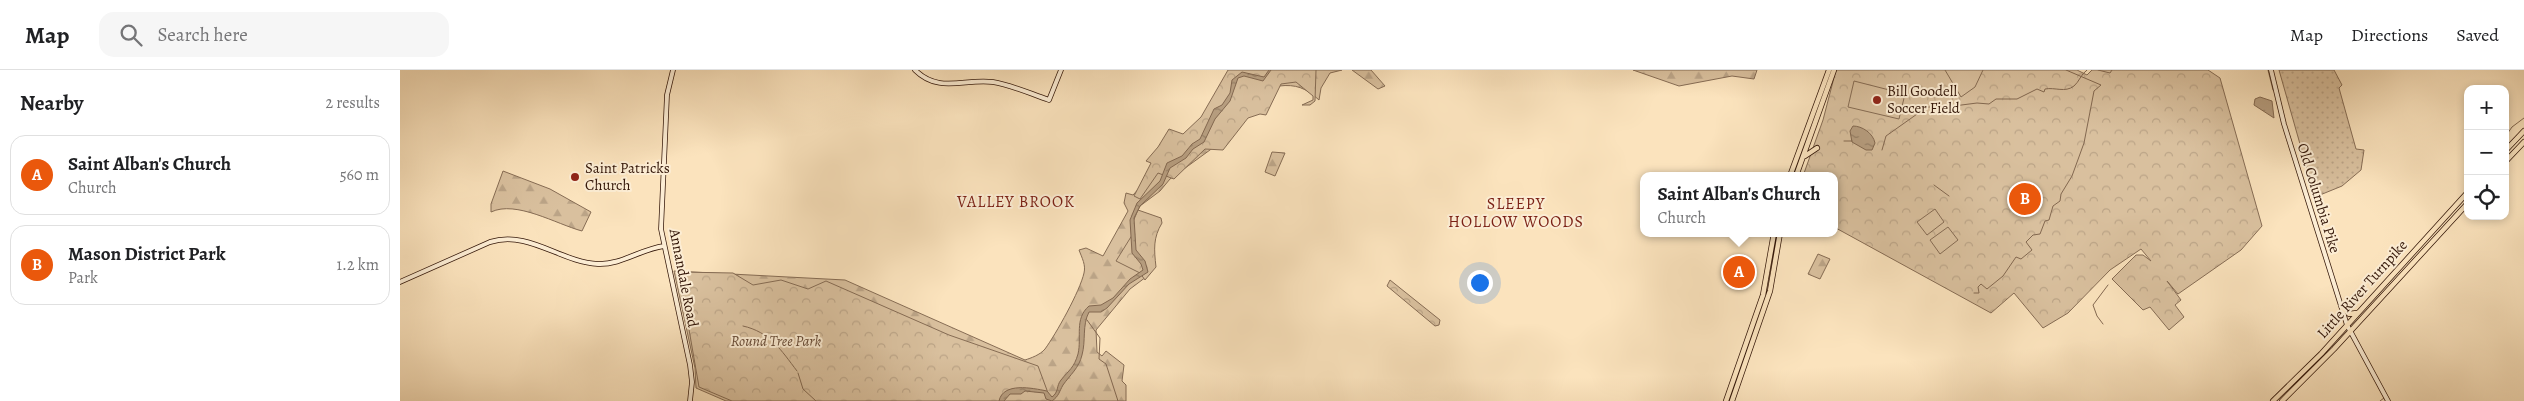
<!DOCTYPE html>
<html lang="en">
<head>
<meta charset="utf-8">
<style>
  :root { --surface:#fff; --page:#f6f6f6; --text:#202124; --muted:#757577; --line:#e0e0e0; --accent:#ea580c }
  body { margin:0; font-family:Alegreya,serif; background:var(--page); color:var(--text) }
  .controls { position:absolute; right:15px; top:15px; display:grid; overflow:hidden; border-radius:10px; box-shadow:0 2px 8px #0003 }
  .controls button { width:45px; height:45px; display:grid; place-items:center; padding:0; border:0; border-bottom:1px solid var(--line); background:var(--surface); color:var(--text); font:25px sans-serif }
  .you { position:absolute; left:1079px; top:212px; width:18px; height:18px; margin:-12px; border:4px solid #fff; border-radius:50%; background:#1a73e8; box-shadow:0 0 0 8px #1a73e833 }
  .badge { display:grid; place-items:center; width:32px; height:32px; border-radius:50%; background:var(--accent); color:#fff; font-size:16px; font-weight:700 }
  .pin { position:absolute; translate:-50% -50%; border:2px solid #fff; box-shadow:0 1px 5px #0006 }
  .popup { position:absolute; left:1240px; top:102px; width:198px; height:65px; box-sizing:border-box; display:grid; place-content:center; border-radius:10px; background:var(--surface); filter:drop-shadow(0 1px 4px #0005); font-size:16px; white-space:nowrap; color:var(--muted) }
  .popup b { font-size:19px; color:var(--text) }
  .popup::after { content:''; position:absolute; left:50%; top:100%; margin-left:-10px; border:10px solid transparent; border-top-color:var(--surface) }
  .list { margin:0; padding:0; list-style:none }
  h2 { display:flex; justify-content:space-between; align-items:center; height:65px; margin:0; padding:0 20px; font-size:21px }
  h2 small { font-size:16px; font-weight:400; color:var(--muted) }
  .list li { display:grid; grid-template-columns:32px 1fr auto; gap:15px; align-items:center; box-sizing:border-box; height:80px; margin:0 10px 10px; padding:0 10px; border:1px solid var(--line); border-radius:15px }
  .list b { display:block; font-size:19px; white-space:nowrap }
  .list p { margin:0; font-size:16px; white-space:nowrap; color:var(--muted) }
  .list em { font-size:16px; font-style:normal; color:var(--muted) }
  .icon { flex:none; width:28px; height:28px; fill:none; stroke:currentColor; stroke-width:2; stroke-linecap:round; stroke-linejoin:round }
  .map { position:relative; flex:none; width:2124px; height:331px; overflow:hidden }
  header { display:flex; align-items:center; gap:30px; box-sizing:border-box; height:70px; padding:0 25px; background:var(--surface); border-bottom:1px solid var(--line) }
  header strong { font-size:24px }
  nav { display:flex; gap:28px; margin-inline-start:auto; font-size:18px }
  .search { width:350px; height:45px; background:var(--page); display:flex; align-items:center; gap:12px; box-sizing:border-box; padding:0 18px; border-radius:15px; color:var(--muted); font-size:19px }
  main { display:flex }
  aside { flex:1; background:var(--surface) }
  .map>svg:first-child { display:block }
</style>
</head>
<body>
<header>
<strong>Map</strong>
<div class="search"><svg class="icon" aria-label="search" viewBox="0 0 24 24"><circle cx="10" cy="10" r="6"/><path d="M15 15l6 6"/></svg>Search here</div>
<nav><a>Map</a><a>Directions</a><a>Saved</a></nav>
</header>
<main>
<aside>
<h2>Nearby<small>2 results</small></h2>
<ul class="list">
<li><span class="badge">A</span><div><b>Saint Alban's Church</b><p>Church</p></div><em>560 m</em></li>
<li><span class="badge">B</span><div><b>Mason District Park</b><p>Park</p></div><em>1.2 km</em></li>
</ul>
</aside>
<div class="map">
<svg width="2124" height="331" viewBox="0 0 2124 331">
  <defs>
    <pattern id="grass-dots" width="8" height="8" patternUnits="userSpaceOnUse" patternTransform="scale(1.25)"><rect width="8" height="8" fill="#d9c09e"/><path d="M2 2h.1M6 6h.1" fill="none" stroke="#bba487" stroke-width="1.8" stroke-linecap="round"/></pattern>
    <pattern id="forest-firs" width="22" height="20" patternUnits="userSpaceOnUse" patternTransform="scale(1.25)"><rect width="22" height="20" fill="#d9c09e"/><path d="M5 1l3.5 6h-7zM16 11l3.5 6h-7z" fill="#bba487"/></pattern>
    <pattern id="park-crowns" width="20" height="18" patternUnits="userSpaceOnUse" patternTransform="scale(1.25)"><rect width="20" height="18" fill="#d9c09e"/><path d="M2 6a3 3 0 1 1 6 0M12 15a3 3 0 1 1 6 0" fill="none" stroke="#bba487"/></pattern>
    <pattern id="water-ripples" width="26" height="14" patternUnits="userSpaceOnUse" patternTransform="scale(1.25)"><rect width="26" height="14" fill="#b79e80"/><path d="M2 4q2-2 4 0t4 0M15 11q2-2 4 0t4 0" fill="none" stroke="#968067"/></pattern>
  </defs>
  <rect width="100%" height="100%" fill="#fbe3bd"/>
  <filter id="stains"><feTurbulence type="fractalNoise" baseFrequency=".004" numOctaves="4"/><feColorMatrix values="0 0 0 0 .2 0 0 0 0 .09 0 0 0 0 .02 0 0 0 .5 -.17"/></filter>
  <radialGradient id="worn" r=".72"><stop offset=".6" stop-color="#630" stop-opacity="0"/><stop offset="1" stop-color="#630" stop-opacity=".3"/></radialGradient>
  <path fill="url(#grass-dots)" stroke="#866c54" d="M1879,0H1934L1942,15L1939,18L1956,79L1964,80L1961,100L1942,116L1915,127Z"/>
  <path fill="url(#forest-firs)" stroke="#866c54" d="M837,0H942L930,3L921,18L919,30C906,18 896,14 879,16L865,42H849L832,64L770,109L760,121L740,136L734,148L751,197L750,204L730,219L696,260L697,282L702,286L706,281L724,295L722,311L726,315V331H326L296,318L295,298L274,201L445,210L625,290C631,288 640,285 645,279C656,264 680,221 684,203C686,195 682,188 679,180L686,178L703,186L728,141L724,133L726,123L733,125L794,58Z
    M952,0H971L985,16L978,19Z
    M1233,0H1357L1354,9L1332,6L1279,16Z
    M872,82L885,83L875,106L865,102Z
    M103,101L150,119L191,142L182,161C156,154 116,130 91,142V134Z
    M1418,184L1430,189L1420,209L1408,204Z"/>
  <path fill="url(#park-crowns)" stroke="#866c54" d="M828,0H916L915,31L910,35H902L913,30V26L896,12L881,14L866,45L860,44L848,48L823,80L805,79L774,109L758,103L740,129L734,126L751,93L746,91L758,77L769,59L783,64L801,47Z
    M1436,0H1677L1687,5L1692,0H1808L1820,8L1862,156L1841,180L1778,224L1767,211L1781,230L1775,235L1784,247L1769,260L1750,237L1743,240L1712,209L1736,185H1743L1751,191L1741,179L1710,200L1668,243L1643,258L1614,223L1591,243L1434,157V106H1403L1423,50Z
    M738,140L761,148L762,153C753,168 754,179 756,197L745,210L740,203L716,191L734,162L732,154Z
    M279,202L333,203L353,215L381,210L408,219L426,211L549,265L638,296L651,331H332L299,317Z
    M990,210L1040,250L1039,255L1035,256L987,216Z"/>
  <path fill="#d9c09e" stroke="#866c54" d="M1545,0H1583L1575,17L1561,27Z
    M1454,11L1505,24L1499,49L1448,37Z
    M1535,139L1544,152L1527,165L1517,152Z
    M1548,157L1558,170L1540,184L1530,170Z"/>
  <path fill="url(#water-ripples)" stroke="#836850" d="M869,0H871L863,11L844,6L838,8L830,31L815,49L804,72L793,79L786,88L770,98L763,114L740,136L734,148L736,180L745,191L748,202L729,214L707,238L701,242H689C682,255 686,271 682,285C679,298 670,305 663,315C659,322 659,326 652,331L646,329L644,323L625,321L621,324H610L604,331H599C603,312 632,318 647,321L652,327C659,322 656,316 661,310C669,300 674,298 678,284C682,267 674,249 689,236L701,235L713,228L730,209L743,200L741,194L732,183L730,150L737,133L760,111L767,93L782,86L792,74L800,69L814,39L822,35L830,23L832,10L842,2L864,7Z
    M1860,27L1872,31L1874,48L1854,35L1855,29Z
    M1453,56C1462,56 1473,63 1475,73L1472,80H1466L1452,72L1450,61Z"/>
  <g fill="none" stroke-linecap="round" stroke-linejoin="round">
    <path stroke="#836850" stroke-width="1" d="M1698,0L1710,3L1712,0
      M1868,0L1873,20
      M2105,67L2112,57L2124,48
      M1444,71H1452
      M1482,80L1486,66L1527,37H1546L1577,33L1589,34L1596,29H1617L1637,19L1644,22L1645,19C1655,17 1665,23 1674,16C1679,12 1681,4 1687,0
      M1534,115L1549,126
      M1914,126L1915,129
      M1974,214L1981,200L1987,195
      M1574,223H1579L1578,217L1581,214L1587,219L1603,206L1616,187L1621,189L1632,180L1626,172L1633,165L1640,164L1645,151L1649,150L1653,136L1660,131L1661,124L1672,106L1684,73L1694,21L1701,15L1666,0
      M1946,235H1947
      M1948,235L1954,232
      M687,250L700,268L699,289L706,294L718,331
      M1703,254L1697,246L1693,235L1708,215
      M343,256C370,262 381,280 397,301
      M398,303L403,319L416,331
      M1980,331L1984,328"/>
    <defs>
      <path id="secondary" d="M273,0L267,25L261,159L290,295L292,312L290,331
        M515,0C539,24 565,8 593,12C612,15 631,24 649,30L661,0
        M1871,0L1884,54L1947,255L1988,331
        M0,212L90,172C129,160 160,192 198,194C221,195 241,179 264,176"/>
      <path id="primary" d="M2105,81L2124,61
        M1405,86L1417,78
        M2105,92L2124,72
        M1390,106L1429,0
        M1396,106L1434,0
        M1942,237L1949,244L1957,243
        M1326,331L1363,225L1374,163
        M1332,331L1370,221L1380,163
        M1873,331L1921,284L2068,122
        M1882,331L1934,279L2068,133"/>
    </defs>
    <use href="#secondary" stroke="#341709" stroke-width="5.5"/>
    <use href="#primary" stroke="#341709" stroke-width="6"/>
    <use href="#secondary" stroke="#fcedd4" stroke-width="4"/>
    <use href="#primary" stroke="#fbe3bd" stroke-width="4.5"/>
  </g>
  <g fill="#8f2418" stroke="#fcedd4" stroke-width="2">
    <circle cx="1477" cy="30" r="5"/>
    <circle cx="175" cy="107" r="5"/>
  </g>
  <g text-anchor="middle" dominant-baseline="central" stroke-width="4" stroke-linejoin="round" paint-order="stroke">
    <g font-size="15" fill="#341709" stroke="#fcedd4" text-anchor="start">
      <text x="1487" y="21">Bill Goodell<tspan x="1487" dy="17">Soccer Field</tspan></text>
      <text x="185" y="98">Saint Patricks<tspan x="185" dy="17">Church</tspan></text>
    </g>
    <g font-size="15" fill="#341709" stroke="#fcedd4">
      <text transform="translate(1919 128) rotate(73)">Old Columbia Pike</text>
      <text transform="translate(284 208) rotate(79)">Annandale Road</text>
      <text transform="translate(1962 219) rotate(-48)">Little River Turnpike</text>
    </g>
    <g font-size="15" font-style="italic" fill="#664a36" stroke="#fcedd4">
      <text x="376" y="271">Round Tree Park</text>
    </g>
    <g font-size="16" letter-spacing="1" fill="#7a1f14" stroke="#fcedd4">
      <text x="616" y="132">VALLEY BROOK</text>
      <text x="1116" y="134">SLEEPY<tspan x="1116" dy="18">HOLLOW WOODS</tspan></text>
    </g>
  </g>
  <rect width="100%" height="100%" filter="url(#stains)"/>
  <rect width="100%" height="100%" fill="url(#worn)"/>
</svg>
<div class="controls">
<button>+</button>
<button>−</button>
<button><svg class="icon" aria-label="locate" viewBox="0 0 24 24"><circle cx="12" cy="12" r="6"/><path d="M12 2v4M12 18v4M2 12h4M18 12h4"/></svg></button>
</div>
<div class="you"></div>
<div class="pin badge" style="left:1339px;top:202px">A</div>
<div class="popup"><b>Saint Alban's Church</b>Church</div>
<div class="pin badge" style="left:1625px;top:129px">B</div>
</div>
</main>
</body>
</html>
